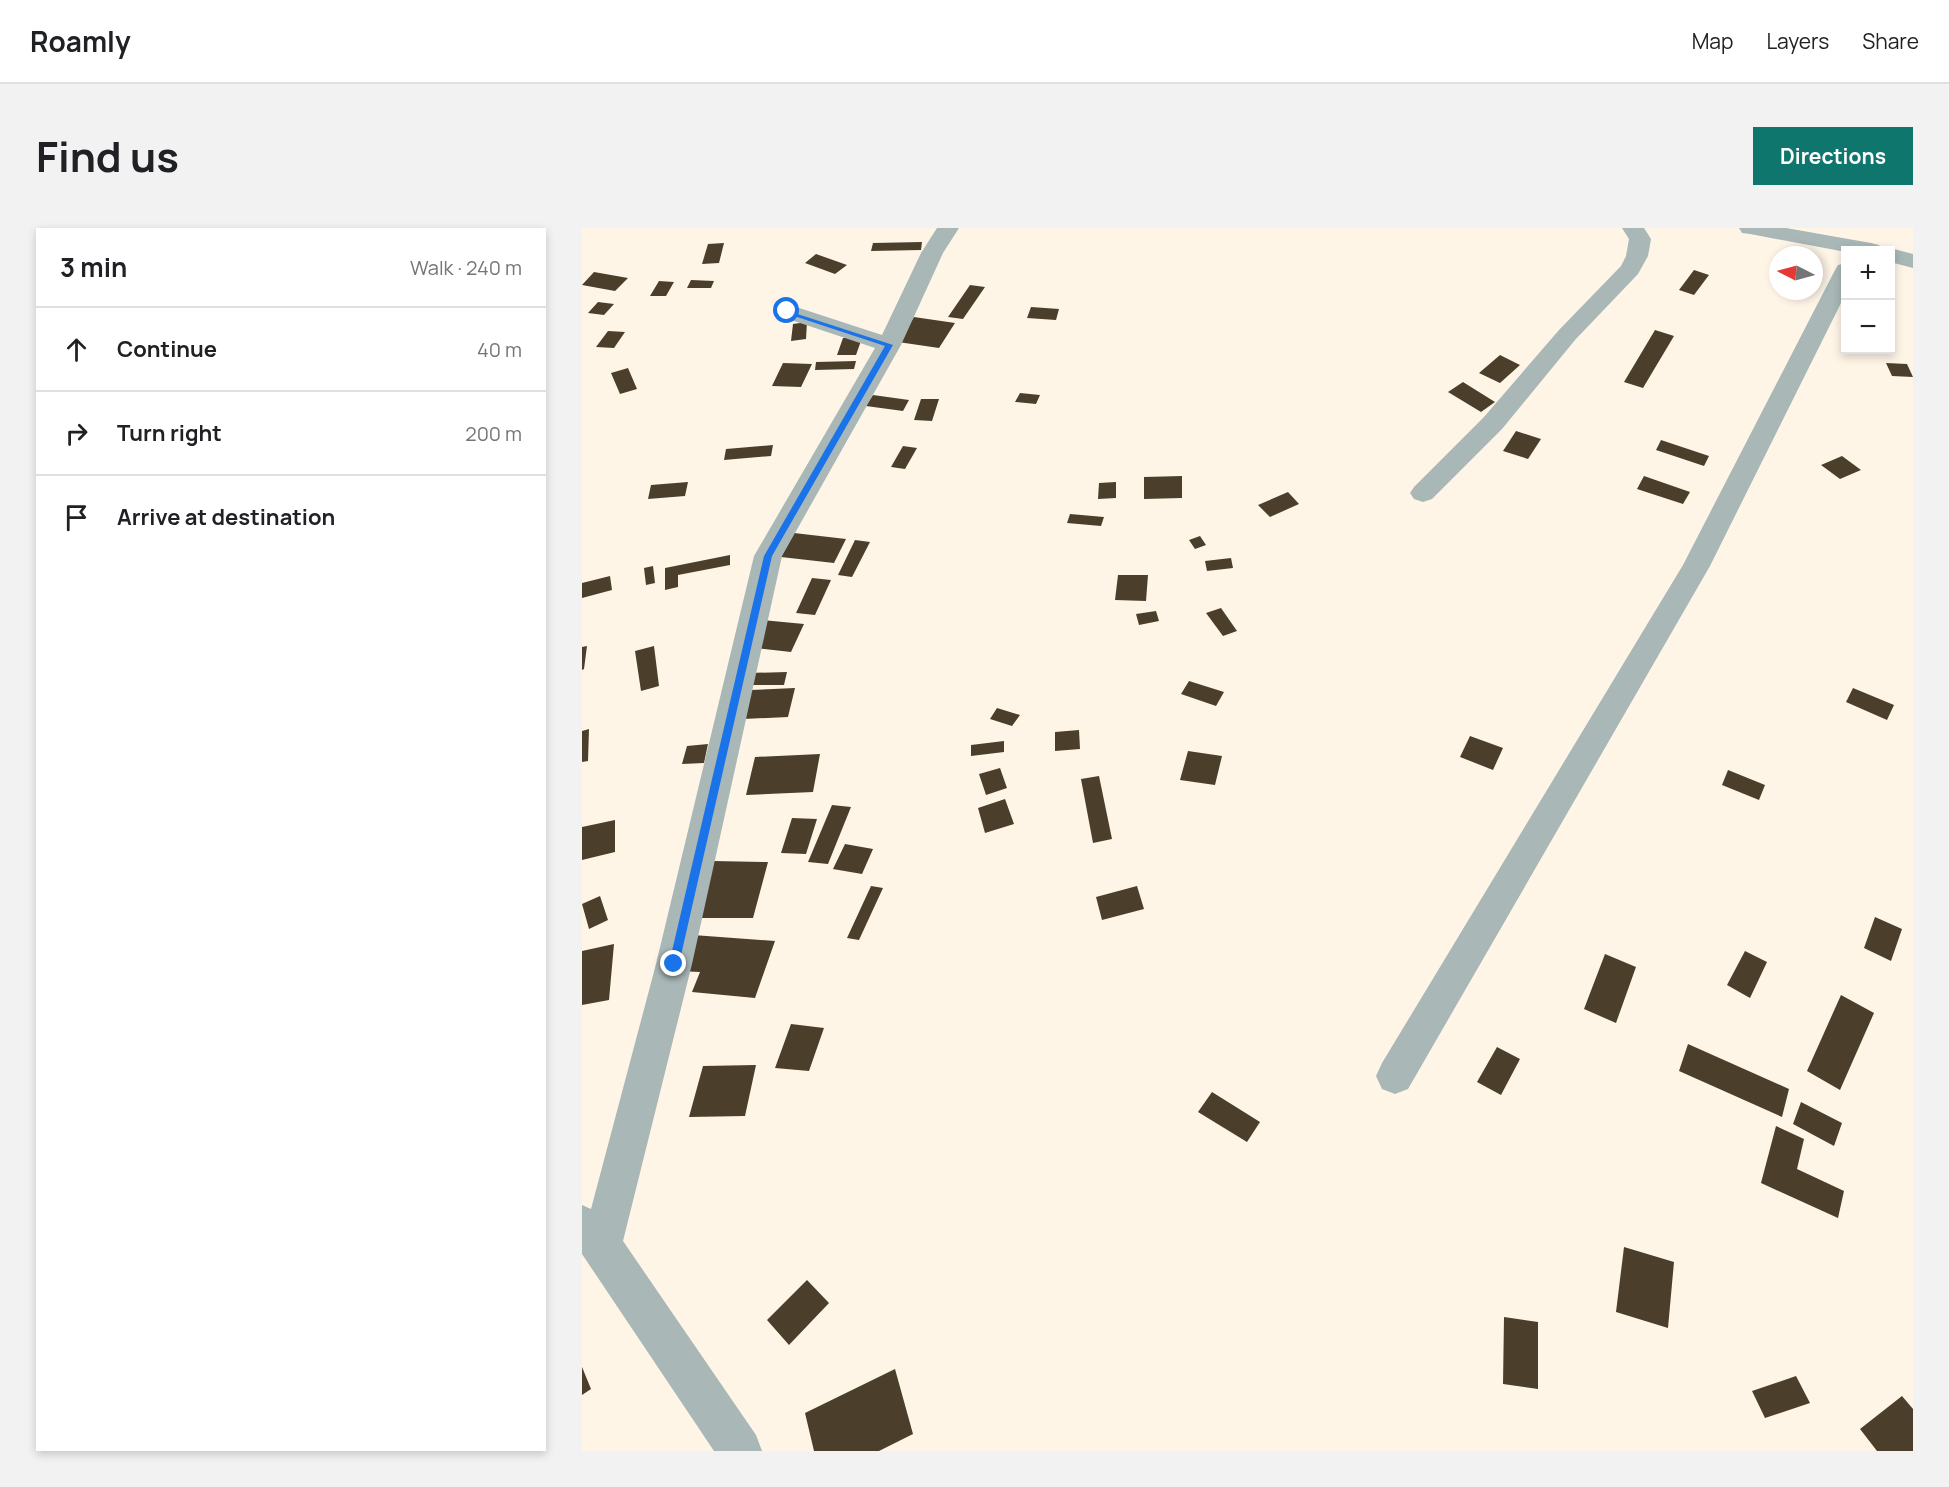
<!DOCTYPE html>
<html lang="en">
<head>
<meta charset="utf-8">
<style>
  :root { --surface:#fff; --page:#f2f2f2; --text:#202124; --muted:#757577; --line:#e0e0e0; --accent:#0f766e }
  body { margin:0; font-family:Manrope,sans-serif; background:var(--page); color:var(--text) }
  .controls { position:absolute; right:18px; top:18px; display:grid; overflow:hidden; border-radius:0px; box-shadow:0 3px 9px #0003 }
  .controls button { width:54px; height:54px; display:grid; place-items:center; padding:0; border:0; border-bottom:2px solid var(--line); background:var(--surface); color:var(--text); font:30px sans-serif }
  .compass { position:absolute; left:1187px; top:18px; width:54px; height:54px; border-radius:50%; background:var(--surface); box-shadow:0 3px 9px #0003; rotate:276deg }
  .stop { position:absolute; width:18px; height:18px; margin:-14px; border:4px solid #1a73e8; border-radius:50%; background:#fff }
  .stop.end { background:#1a73e8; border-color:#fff; box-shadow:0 2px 6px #0008 }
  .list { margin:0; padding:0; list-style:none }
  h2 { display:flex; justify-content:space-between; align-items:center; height:78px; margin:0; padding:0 24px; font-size:26px }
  h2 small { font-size:20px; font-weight:400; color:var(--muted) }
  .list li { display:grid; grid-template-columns:39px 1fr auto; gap:18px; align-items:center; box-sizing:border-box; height:84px; padding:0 24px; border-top:2px solid var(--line) }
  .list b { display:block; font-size:22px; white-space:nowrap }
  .list em { font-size:20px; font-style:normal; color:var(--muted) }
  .icon { flex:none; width:33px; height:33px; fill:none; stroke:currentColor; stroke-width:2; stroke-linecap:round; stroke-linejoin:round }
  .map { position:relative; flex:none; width:1331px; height:1223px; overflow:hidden; border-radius:0px }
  header { display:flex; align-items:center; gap:36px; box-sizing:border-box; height:84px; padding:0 30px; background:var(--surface); border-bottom:2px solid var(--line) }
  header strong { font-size:28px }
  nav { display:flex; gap:33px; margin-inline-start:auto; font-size:21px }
  .intro { display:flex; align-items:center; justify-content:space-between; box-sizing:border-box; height:144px; padding:0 36px }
  h1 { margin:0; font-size:42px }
  .button { padding:15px 27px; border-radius:0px; background:var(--accent); color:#fff; font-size:21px; font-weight:700 }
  main { display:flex; gap:36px; padding:0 36px }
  aside { flex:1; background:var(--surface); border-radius:0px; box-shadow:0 3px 9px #0003 }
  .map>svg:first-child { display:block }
</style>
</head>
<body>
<header>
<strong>Roamly</strong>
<nav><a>Map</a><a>Layers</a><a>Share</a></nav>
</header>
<div class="intro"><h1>Find us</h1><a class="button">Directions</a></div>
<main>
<aside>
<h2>3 min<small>Walk · 240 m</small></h2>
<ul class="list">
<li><svg class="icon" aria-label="ahead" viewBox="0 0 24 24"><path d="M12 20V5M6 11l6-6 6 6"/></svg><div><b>Continue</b></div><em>40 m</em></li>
<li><svg class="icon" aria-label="right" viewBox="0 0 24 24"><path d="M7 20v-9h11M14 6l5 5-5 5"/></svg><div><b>Turn right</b></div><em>200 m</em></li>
<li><svg class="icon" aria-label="arrive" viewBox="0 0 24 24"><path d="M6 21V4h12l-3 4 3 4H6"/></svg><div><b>Arrive at destination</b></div></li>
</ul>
</aside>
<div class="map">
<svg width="1331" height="1223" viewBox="0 0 1331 1223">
  <rect width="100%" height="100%" fill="#fef5e7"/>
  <path fill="#4b3f2b" d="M340,14L339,22L289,23L291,15Z
    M142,15L137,35L120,36L126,16Z
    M234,26L265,37L253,46L223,35Z
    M1112,42L1127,47L1112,67L1097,62Z
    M12,44L46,50L33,63L0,57Z
    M109,52L132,53L129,60H105Z
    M77,53L92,54L84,68H68Z
    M388,57L403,59L381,91L366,89Z
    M16,74L32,76L22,87L6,85Z
    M449,79L477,81L474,92L445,90Z
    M332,89L373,95L357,120L316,114Z
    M225,94L224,111L209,113L211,96Z
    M1073,102L1092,108L1061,160L1042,154Z
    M26,103L43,104L32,120L14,119Z
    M261,110H280L274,127H255Z
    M918,127L938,137L918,155L897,145Z
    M274,133L272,141L233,142L234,134Z
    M201,135L230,136L219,159L190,158Z
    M1304,135L1325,136L1331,149L1310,148Z
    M46,140L55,161L38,166L29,145Z
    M881,154L913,174L899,184L866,164Z
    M438,165L458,167L454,176L433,174Z
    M291,167L327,172L321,183L284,178Z
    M339,171H357L350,193L332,192Z
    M934,203L959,211L946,231L921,223Z
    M1079,212L1127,228L1122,238L1074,222Z
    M191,217L189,228L142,232L144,221Z
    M321,218L335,220L323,241L309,239Z
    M1260,228L1279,242L1258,251L1239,237Z
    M600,248V270L562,271V249Z
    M1062,248L1108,264L1101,276L1055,261Z
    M106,254L103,268L66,271L69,257Z
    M534,254V270L516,271L517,255Z
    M706,264L717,276L688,289L676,277Z
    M488,286L522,289L519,298L485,295Z
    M212,305L264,311L252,335L199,329Z
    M618,308L624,317L613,321L607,312Z
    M273,312L288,314L270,349L256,347Z
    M148,327V337L96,347V359L83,362V340Z
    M649,330L651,340L625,343L623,333Z
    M71,338L73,355L64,357L62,340Z
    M536,347H566L564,373L533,372Z
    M28,348L30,362L0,370V355Z
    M230,350L249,352L233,387L214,385Z
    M639,380L655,403L641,408L624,385Z
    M574,383L577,393L557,397L554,386Z
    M179,392L222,396L209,424L165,419Z
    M5,418L2,441L0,442V419Z
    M72,418L77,458L59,463L53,423Z
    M205,444L202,457H163L166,445Z
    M607,453L642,464L634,478L599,466Z
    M213,460L206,489L161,491L168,462Z
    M1271,460L1312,477L1305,492L1264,474Z
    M415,480L438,487L430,498L408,491Z
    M7,501L6,533L0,534V503Z
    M497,502L498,521L473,523V504Z
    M888,508L921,520L911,542L878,529Z
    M422,513V524L389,528V517Z
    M126,516L122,535L100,536L105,518Z
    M606,523L640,528L633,557L598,552Z
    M238,526L231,564L164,567L173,529Z
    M418,540L425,560L404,567L397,546Z
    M1146,542L1183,557L1177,572L1140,557Z
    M517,548L530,611L511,615L499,551Z
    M423,571L432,596L403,605L396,580Z
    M250,577L269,579L246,636L226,634Z
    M210,590L235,591L224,626L199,625Z
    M33,592V624L0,632V599Z
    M263,616L291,621L280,646L251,641Z
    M131,633L186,634L171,690H113Z
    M289,658L301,660L277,712L265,710Z
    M555,658L562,681L520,692L514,669Z
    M18,668L26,692L7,701L0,676Z
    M1293,689L1320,701L1309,733L1282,720Z
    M111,707L193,713L173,770L110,764L118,744L96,743Z
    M32,716L27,772L0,777V723Z
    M1163,723L1185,734L1168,770L1145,757Z
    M1023,726L1054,739L1034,795L1002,781Z
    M1259,767L1292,785L1258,862L1225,843Z
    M209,796L242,800L227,843L193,840Z
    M1106,816L1207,861L1200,889L1097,843Z
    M915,819L938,831L919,867L895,854Z
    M174,837L163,888L107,889L121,838Z
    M630,864L678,894L665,914L616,884Z
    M1219,874L1260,895L1252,918L1211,896Z
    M1194,898L1222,911L1215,941L1262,963L1256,990L1179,955Z
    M1042,1019L1092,1034L1086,1100L1034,1084Z
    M225,1052L247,1075L207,1117L185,1092Z
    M922,1089L956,1094V1161L921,1156Z
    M0,1139L9,1161L0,1167Z
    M313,1141L331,1206L297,1223H232L223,1185Z
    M1214,1148L1228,1175L1183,1190L1170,1163Z
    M1320,1168L1331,1181V1223H1295L1278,1201Z"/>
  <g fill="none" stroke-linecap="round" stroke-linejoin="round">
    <path fill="#a9b7b7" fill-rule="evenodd" d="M355,0H377L361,25L319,117L200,328L110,736L41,1013L174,1207L180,1223H132L0,1026V977L9,981L74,736L172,328L293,120L197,88L193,83L197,78L205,76L300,107L339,25Z
      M1040,0H1062L1069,11L1066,28L1056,46L993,112L920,201L850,271L841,274L832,271L828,265L832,259L902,189L977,102L1039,38L1044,28L1047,11Z
      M1157,0H1204L1289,15L1297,17L1300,22L1264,24L1168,6L1160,5Z
      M1308,20L1331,26V40L1308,34V22H1300Z
      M1264,35V65L1128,338L826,861L813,866L800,861L794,848L800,835L1101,337L1253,42L1256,37Z"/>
  </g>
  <path fill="#1a73e8" d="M203,82L311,117L190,328L97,736L92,741L87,736L182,328L303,118L203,85Z"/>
</svg>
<div class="controls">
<button>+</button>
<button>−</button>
</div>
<svg class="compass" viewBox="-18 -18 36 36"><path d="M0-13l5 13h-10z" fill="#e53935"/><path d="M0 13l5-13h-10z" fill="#757577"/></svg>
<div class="stop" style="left:205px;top:83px"></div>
<div class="stop end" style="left:92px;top:736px"></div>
</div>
</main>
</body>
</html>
